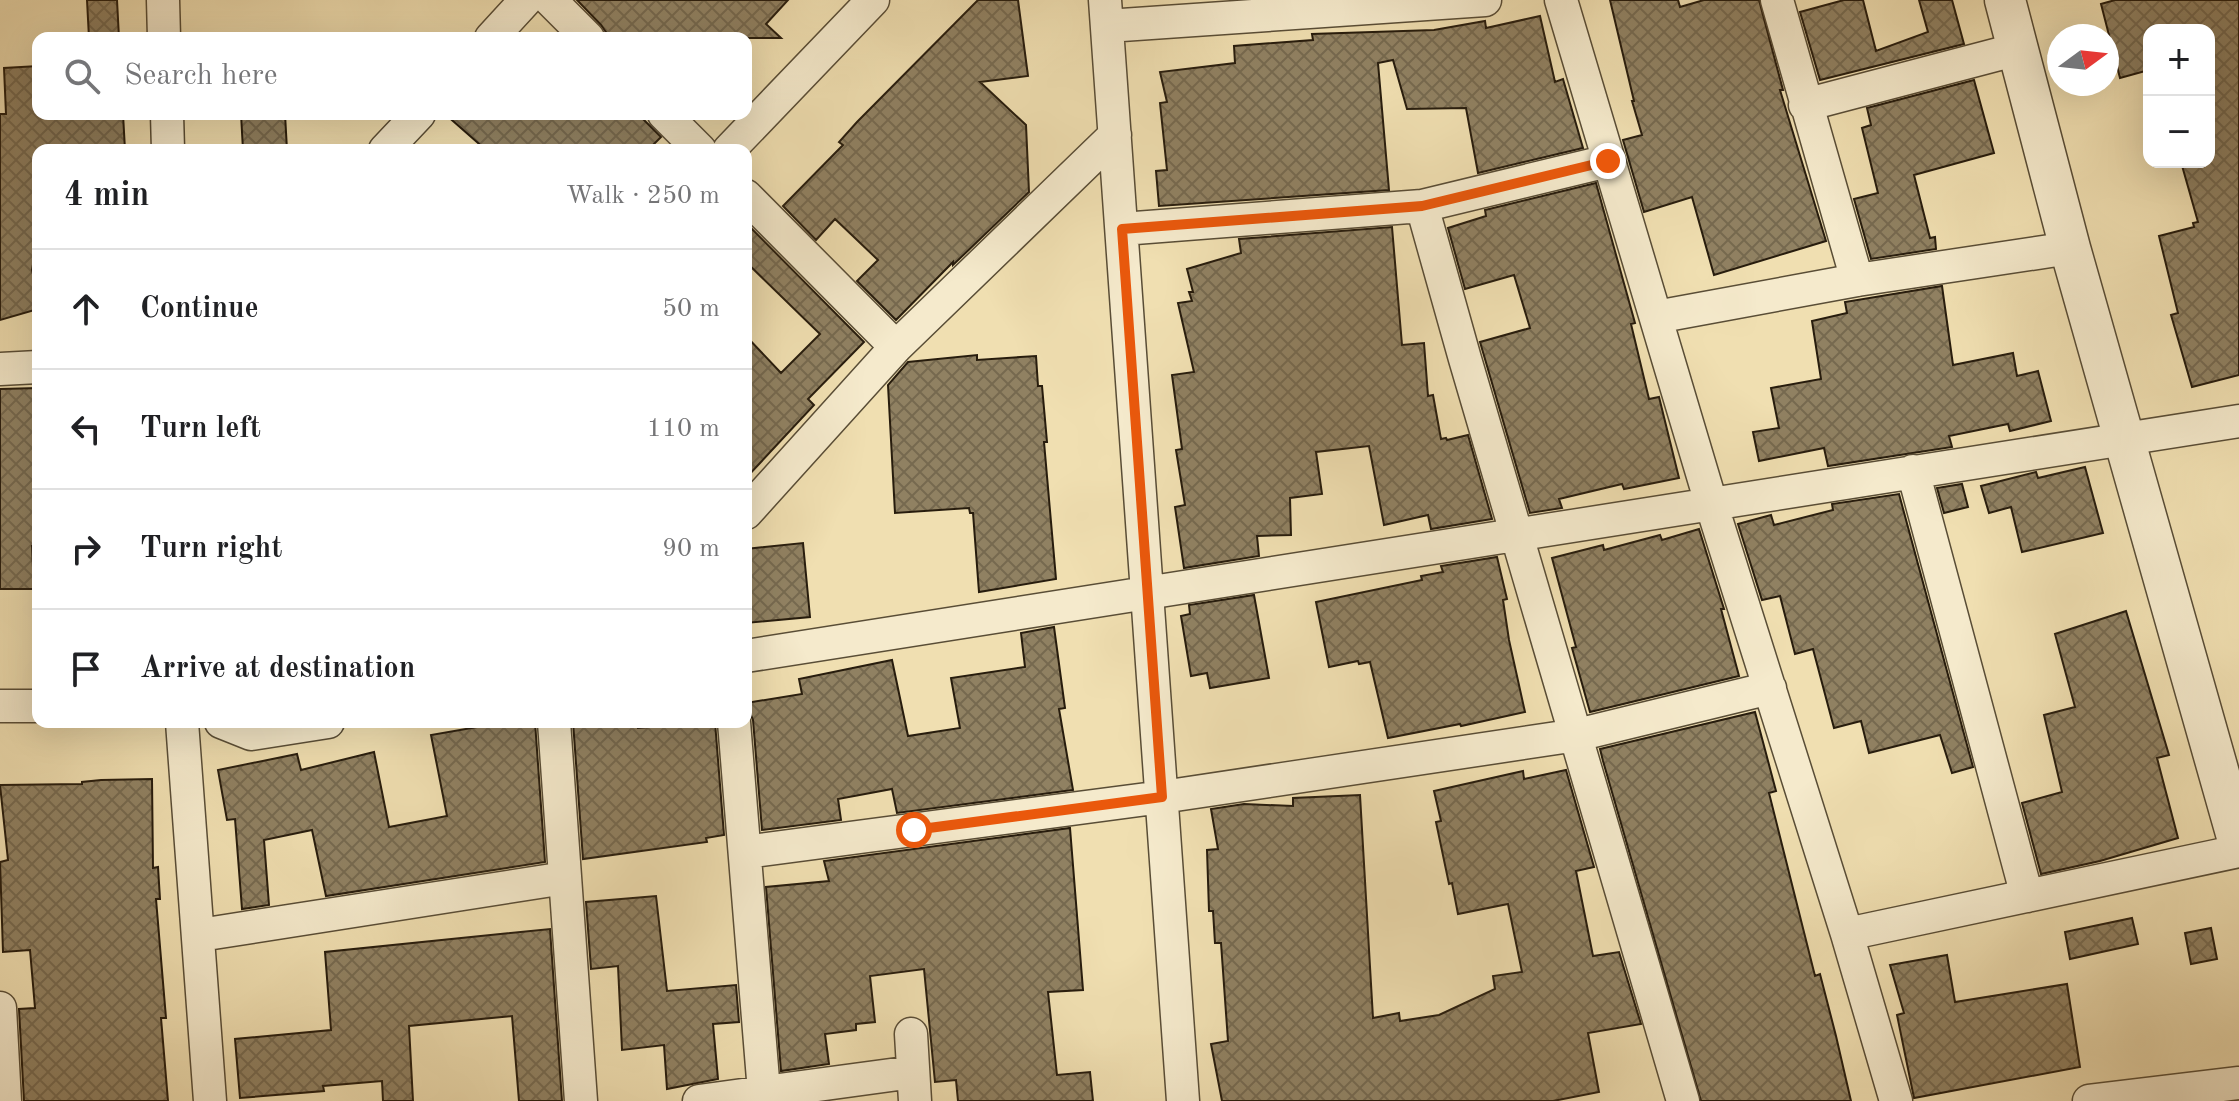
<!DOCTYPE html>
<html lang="en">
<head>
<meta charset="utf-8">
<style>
  :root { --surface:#fff; --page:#f6f6f6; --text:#202124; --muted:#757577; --line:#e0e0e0 }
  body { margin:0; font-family:"Old Standard TT",serif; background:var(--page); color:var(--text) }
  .controls { position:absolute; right:24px; top:24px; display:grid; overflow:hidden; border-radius:16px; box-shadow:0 8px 32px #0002 }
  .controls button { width:72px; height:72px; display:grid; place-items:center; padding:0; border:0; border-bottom:2px solid var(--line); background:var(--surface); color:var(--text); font:40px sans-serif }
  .compass { position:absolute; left:2047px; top:24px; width:72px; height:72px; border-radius:50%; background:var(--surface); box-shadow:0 8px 32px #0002; rotate:75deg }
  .stop { position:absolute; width:24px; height:24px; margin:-18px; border:6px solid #ea580c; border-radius:50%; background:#fff }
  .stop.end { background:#ea580c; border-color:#fff; box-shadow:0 2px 8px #0008 }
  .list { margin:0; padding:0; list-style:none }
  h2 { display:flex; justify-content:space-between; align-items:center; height:104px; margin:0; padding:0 32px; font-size:34px }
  h2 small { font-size:26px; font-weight:400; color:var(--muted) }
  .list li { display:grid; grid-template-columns:52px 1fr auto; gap:24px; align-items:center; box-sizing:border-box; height:120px; padding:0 32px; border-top:2px solid var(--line) }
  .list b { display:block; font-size:30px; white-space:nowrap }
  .list em { font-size:26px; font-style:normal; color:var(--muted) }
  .icon { flex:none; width:44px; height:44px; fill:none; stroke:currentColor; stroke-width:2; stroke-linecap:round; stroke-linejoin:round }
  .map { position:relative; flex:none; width:2239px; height:1101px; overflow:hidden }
  .search { position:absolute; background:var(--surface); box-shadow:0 8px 32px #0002; left:32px; top:32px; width:720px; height:88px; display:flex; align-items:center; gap:20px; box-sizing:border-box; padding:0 28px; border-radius:16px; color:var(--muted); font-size:30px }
  .panel { position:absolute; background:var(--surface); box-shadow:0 8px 32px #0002; left:32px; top:144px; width:720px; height:584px; border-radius:16px }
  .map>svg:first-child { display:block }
</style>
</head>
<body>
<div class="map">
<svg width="2239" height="1101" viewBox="0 0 2239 1101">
  <defs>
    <pattern id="building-cross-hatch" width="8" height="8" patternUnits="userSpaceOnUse" patternTransform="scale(2)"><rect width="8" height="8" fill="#908162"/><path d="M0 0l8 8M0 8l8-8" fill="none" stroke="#76694f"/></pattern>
  </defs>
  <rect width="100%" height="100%" fill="#f0dfb1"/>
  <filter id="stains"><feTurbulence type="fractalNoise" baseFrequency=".0025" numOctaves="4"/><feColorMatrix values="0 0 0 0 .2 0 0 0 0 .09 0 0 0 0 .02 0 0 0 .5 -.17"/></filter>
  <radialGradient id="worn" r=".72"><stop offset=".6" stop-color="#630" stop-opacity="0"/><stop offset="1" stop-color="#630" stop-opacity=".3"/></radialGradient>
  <path fill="url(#building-cross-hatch)" stroke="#271c0d" stroke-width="2" d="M87,0H117L119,38H89Z
    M577,0H788L766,24L781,38H610L601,25Z
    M978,0H1018L1028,76L980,82L1026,125L1029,192L953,265V262L896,320L857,281L878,260L835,219L816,240L783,206L843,145L839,142L857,122Z
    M1610,0H1678L1680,7L1704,0H1759L1783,90H1780L1826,241L1714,275L1692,197L1644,212L1623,140L1642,135L1632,101H1634Z
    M1844,0H1863L1876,51L1928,32L1919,0H1952L1964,44L1820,80L1800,12Z
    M2115,0H2239V375L2192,387L2171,315L2178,313L2159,236L2194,227L2193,223L2198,222L2181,162H2209V30H2149V70L2120,78L2101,4Z
    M1540,16L1555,82L1563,79L1583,148L1478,173L1466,108L1407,109L1393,60L1378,63L1389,190L1159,206L1156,171L1167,170L1160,103L1167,102L1160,72L1235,63L1234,46L1313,40L1312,34L1434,30L1485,21L1486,28Z
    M38,66V114H123L125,150H38V236L32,270L38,294V309L0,320V114H6L4,68Z
    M1974,80L1994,153L1914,175L1930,238L1935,237L1936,249L1871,259L1854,199L1878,193L1862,128L1871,125L1867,108Z
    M241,114H285L287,150H243Z
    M445,114H638L661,137L648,150H486Z
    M1596,183L1635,323L1631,324L1649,399L1659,397L1679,478L1624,489L1622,484L1559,499L1562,508L1530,513L1480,342L1530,328L1514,275L1465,289L1448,228L1486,216L1485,210Z
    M746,223L864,342L808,399L814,405L746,478V336L781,373L820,334L746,262Z
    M1392,227L1402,345L1424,343L1428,396L1433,395L1441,439L1446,438L1447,440L1468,435L1492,519L1431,529L1428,515L1384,525L1369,446L1316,452L1322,494L1290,498L1291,535L1257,536L1259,556L1184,568L1175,507L1185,505L1176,450L1182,449L1172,375L1194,372L1178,303L1192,301L1189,292H1193L1187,269L1241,253L1239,239Z
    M1942,286L1953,365L2013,353L2017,376L2038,371L2051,421L2010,431L2008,424L1949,436L1952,447L1828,466L1824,448L1759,461L1753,432L1779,428L1771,388L1821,379L1812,321L1847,313L1845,302Z
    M977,355V360L1036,356L1038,386H1042L1047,442H1044L1056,579L979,592L973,513H970L969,508L895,513L888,385L908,362Z
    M38,388V546H32L34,589H0V389Z
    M2085,467L2103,533L2022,552L2011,507L1989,513L1981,486L2036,472L2038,478Z
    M1962,484L1968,507L1944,513L1937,488Z
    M1899,494L1973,767L1952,773L1940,735L1869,753L1861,721L1834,728L1813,649L1795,654L1780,596L1762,600L1738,524L1771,515L1774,525L1833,510L1832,504Z
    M1699,529L1724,609H1721L1739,676L1590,712L1572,648L1576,647L1552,558L1603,545L1604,550L1660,535L1662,540Z
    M803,543L810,617L746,623V549Z
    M1497,557L1507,599L1503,600L1509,640L1525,712L1461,726L1460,724L1388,738L1370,662L1359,664L1358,661L1329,667L1316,602L1422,580L1421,576L1443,572L1441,566Z
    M1254,595L1269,678L1210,688L1207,673L1191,676L1181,616L1190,614L1189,605Z
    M2126,611L2169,755L2157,758L2178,838L2100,861L2041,874L2022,803L2062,792L2044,715L2075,707L2055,634Z
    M1054,627L1065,708L1059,709L1073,790L897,813L892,789L838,799L841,820L762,830L753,720L746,703L802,694L799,679L892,660L908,736L960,728L951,678L1025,667L1021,633Z
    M1755,712L1776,791L1769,793L1815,976L1820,974L1836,1036L1851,1101H1701L1603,761L1600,749Z
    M506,722H535L545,862L326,896L312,830L264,840L269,905L242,909L235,819L227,820L218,770L297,754L301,770L374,752L389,827L447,816L431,735Z
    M573,722H638V728L715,722L724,835L706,838L707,842L583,859Z
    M1566,770L1594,867L1576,871L1593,956L1619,952L1641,1024L1588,1033L1599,1092L1553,1101H1222L1211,1044L1228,1041L1221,943H1215L1213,911H1209L1207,850L1218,849L1211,809L1244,804L1293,806V798L1360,795L1373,1018L1399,1013L1400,1021L1439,1015L1495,989L1493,976L1522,972L1508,904L1458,914L1452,883L1449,884L1436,822L1441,821L1434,791L1523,771L1524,779Z
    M152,779L153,868L158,867L160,899H156L166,1018H161L168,1101H24L19,1009L35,1008L30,950L3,952L0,862L8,860L0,785L82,784V782L101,780Z
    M1070,828L1083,990L1048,992L1057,1075L1090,1072L1093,1101H958L956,1080L935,1082L924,969L870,976L875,1022L856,1024V1030L825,1034L829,1064L781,1071L766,887L829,881L824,861Z
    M656,896L667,991L736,985L739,1022L713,1024L718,1079L667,1089L664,1045L622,1050L618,966L591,969L586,902Z
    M2132,918L2138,944L2070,959L2065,932Z
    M2211,928L2217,959L2191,964L2185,933Z
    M550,929L562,1101H519L512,1016L409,1026L413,1101H383L382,1081L323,1086L324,1091L240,1098L235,1039L331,1030L325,952Z
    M1947,955L1955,1002L2067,984L2080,1067L1914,1098L1897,1015L1904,1013L1890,965Z"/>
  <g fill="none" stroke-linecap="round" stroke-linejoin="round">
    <defs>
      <path id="minor" d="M163,0L164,38
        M550,0L588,38
        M1105,0L1183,1101
        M1561,0L1711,503L1847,934L1896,1101
        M1777,0L1857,280
        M1107,26L1485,0
        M491,38L526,0
        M1805,105L2018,49
        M167,114L168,150
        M664,114L700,150
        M385,150L419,114
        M729,150L873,0
        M746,196L896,347
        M1422,206L1465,359L1683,1101
        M1122,229L1422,206L1608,161
        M1656,317L1857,280L2070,248
        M0,369L38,367
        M1913,471L2027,896
        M746,513L896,347L1115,135
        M746,656L2239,421
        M0,706H38
        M182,722L210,1101
        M221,722L251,734L328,722
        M554,722L581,1101
        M734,722L764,1092
        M745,852L1162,797L1577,735L1770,688
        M1847,934L2239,851
        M200,935L565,878
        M0,1008L5,1101
        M911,1034L915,1101
        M699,1101L913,1072
        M2089,1101L2239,1083"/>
      <path id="tertiary" d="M2005,0L2070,248L2239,844"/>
    </defs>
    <use href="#minor" stroke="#594d36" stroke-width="35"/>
    <use href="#tertiary" stroke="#594d36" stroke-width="43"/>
    <use href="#minor" stroke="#f5eacc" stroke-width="32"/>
    <use href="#tertiary" stroke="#f5eacc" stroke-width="40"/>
  </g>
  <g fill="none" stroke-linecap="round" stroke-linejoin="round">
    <path stroke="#ea580c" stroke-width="10" d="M914,830L1162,797L1122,229L1422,206L1608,161"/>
  </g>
  <rect width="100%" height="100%" filter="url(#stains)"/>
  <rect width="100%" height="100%" fill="url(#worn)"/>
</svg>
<div class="controls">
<button>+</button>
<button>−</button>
</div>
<svg class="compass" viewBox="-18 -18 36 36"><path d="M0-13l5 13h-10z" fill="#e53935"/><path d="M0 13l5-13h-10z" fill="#757577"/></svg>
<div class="stop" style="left:914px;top:830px"></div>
<div class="stop end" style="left:1608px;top:161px"></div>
<div class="search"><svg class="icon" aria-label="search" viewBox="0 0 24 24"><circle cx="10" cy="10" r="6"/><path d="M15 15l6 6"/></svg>Search here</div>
<section class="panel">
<h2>4 min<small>Walk · 250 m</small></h2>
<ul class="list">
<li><svg class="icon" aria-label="ahead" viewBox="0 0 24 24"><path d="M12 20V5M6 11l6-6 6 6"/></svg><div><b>Continue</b></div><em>50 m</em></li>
<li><svg class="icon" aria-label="left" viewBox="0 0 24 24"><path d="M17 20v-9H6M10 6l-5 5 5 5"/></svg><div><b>Turn left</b></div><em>110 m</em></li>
<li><svg class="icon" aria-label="right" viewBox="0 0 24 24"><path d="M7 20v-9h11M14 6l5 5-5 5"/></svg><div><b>Turn right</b></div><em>90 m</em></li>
<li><svg class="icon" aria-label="arrive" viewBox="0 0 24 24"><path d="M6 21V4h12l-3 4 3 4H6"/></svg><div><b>Arrive at destination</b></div></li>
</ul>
</section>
</div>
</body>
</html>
